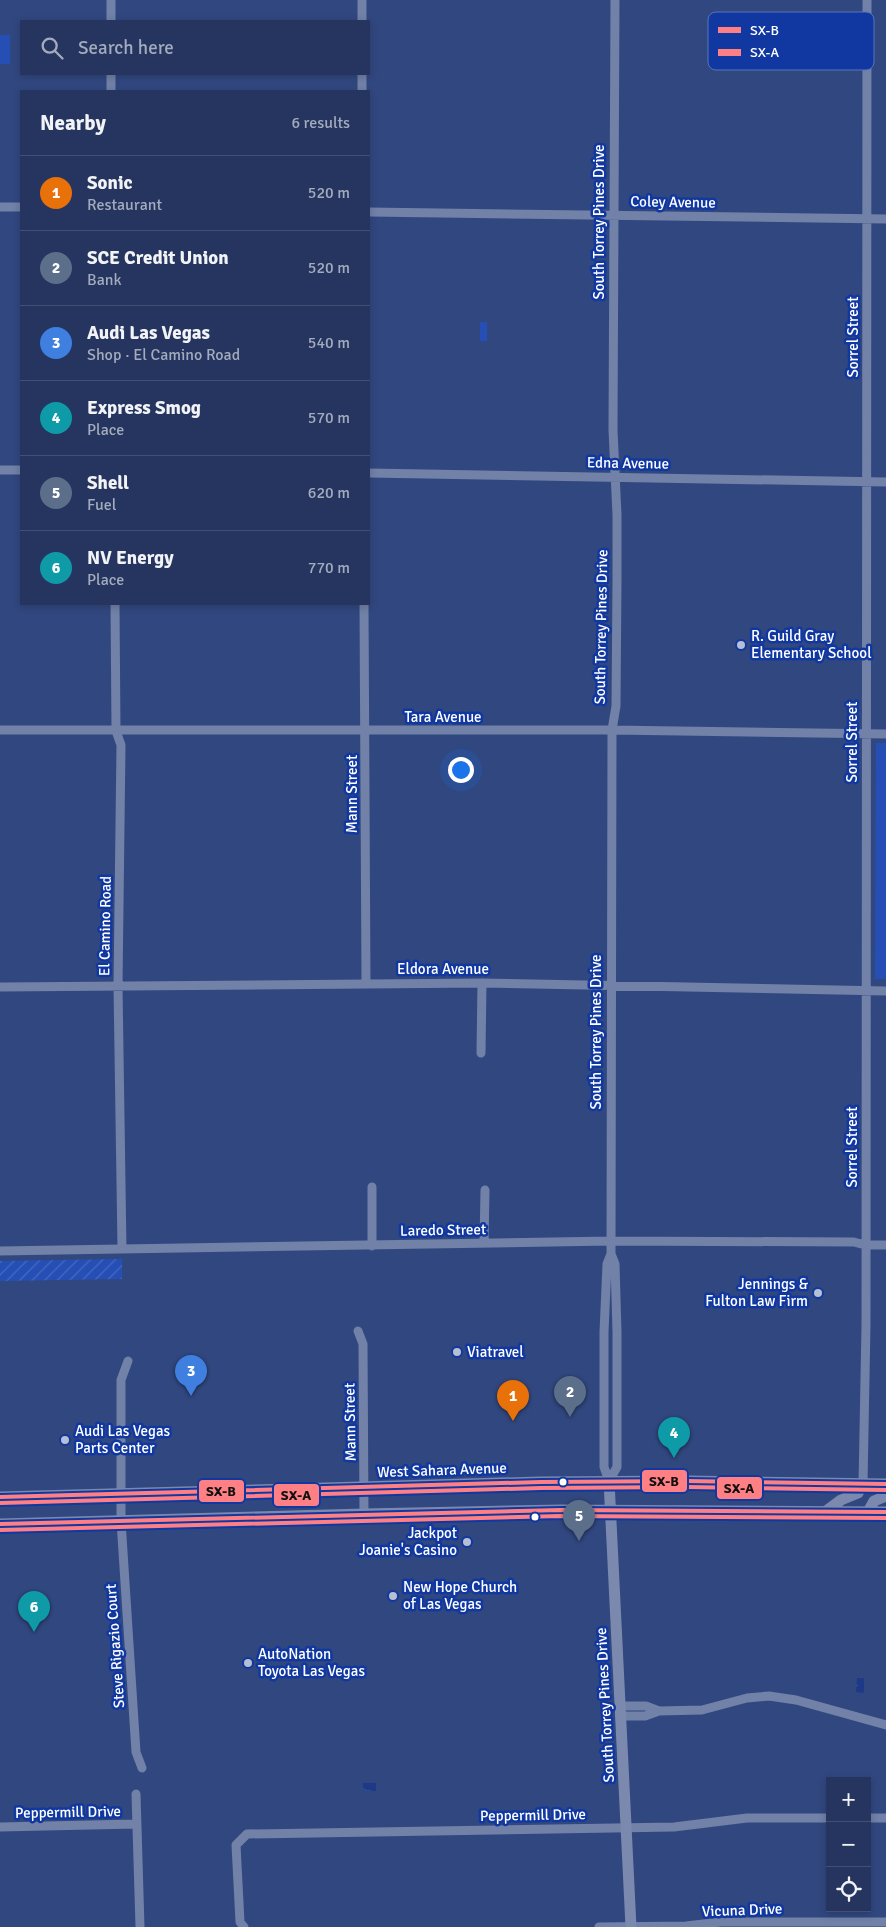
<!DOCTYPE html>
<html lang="en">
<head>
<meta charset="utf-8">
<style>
  :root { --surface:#25355f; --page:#314068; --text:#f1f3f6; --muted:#a3abbd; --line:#425074; --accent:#b7bfd2 }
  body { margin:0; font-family:Signika,sans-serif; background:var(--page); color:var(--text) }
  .controls { position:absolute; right:15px; bottom:15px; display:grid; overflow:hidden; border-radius:0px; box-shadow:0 2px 8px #0003 }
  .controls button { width:45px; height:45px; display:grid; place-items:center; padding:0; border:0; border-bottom:1px solid var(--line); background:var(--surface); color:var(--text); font:25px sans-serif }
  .you { position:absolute; left:460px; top:769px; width:18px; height:18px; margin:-12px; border:4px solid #fff; border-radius:50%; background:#1a73e8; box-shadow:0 0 0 8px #1a73e833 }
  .badge { display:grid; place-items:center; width:32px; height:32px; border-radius:50%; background:var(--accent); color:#fff; font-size:16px; font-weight:700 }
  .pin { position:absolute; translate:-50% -41px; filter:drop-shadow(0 1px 2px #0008) }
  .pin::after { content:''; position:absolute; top:26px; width:18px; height:15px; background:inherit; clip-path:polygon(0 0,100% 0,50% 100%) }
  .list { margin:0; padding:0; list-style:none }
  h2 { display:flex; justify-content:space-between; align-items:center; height:65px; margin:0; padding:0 20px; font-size:21px }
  h2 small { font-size:16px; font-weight:400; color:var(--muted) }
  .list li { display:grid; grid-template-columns:32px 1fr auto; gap:15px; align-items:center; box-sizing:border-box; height:75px; padding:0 20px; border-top:1px solid var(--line) }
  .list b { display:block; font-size:19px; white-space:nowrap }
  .list p { margin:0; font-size:16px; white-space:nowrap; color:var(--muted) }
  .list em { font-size:16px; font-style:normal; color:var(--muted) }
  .icon { flex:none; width:28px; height:28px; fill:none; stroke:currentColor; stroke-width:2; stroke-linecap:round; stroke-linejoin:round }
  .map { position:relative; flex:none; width:886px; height:1927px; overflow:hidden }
  .search { position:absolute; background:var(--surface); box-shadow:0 2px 8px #0003; left:20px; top:20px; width:350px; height:55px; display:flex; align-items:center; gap:12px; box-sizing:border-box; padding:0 18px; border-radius:0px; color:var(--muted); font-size:19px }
  .panel { position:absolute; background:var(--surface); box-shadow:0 2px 8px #0003; left:20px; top:90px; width:350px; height:515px; border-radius:0px }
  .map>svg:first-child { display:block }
</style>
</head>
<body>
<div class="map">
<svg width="886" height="1927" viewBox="0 0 886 1927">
  <defs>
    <pattern id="garden-furrows" width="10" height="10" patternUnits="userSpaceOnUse" patternTransform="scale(1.25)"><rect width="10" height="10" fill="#254fb5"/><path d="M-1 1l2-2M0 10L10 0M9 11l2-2" fill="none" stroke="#4669c0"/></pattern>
    <pattern id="water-ripples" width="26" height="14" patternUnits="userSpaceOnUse" patternTransform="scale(1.25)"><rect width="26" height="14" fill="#1d3988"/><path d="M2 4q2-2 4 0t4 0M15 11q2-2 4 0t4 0" fill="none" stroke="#3f579a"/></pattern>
  </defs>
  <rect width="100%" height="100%" fill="#31477f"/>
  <path fill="#254fb5" d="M0,35H10V64H0Z
    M480,322H487V341H480Z
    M876,743H886V979H875Z"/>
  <path fill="url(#garden-furrows)" d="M122,1259V1279L0,1281V1261Z"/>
  <path fill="url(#water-ripples)" d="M857,1678H864V1693L856,1692Z
    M363,1783H376V1791H363Z"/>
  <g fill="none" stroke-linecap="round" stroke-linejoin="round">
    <path stroke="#7181a8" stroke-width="9" d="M111,0V21
      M362,0V21
      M111,74V91
      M362,74V91
      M0,207H21
      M369,212L886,219
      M0,470H21
      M369,473L886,482
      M115,604L116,731L121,745L118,986L122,1249
      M364,604L366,983
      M0,730H612L886,734
      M0,987L482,983L886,991
      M481,1053L482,983
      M484,1243L485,1190
      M372,1246V1187
      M0,1251L611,1241L854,1242L865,1245H886
      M358,1331L363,1344L364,1514
      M128,1361L121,1380V1521L136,1752L142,1768
      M609,1481L617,1467V1332L615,1264L611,1254L612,730L616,706L617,579V515L613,430L615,0
      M609,1481L604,1467V1332L607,1264L611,1254
      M863,1484L866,1325L867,0
      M621,1706H646L659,1711
      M621,1716H645L659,1711L702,1710L747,1698L769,1696L796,1700L886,1725
      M136,1794L140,1927
      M867,1818H886
      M0,1827L136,1824
      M244,1927L240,1922L236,1845L247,1834L674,1827L747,1818H830
      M599,1927L686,1926L721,1922H886"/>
    <path stroke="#7b89ae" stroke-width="11" d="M609,1481L631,1927
      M0,1497L541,1482L687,1481L886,1484
      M825,1512L841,1500L858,1493L863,1484
      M868,1512L874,1501L886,1496
      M0,1524L364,1514L561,1510L886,1512"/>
    <defs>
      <path id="bus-1" d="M0,1497L541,1482L687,1481L886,1484
        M0,1524L561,1510L886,1512"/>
      <path id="bus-2" d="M0,1503L541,1488L687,1487L886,1490
        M0,1530L561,1516L886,1518"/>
    </defs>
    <use href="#bus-1" stroke="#1038a0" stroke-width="8"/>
    <use href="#bus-2" stroke="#1038a0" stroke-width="8"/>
    <use href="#bus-1" stroke="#ff8084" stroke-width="4"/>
    <use href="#bus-2" stroke="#ff8084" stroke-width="4"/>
  </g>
  <g fill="#b7bfd2" stroke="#1038a0" stroke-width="2">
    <circle cx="741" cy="645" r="5"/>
    <circle cx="818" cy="1293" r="5"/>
    <circle cx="457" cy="1352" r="5"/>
    <circle cx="65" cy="1440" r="5"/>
    <circle cx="467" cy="1542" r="5"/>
    <circle cx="393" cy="1596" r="5"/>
    <circle cx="248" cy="1663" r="5"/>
  </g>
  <g fill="#fff" stroke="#1038a0" stroke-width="2">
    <circle cx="563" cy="1482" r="4.5"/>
    <circle cx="535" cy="1517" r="4.5"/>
  </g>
  <g text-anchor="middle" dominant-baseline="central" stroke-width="5" stroke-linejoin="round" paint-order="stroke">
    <g font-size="15" fill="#fff" stroke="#1038a0">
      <text transform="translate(673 202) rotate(1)">Coley Avenue</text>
      <text transform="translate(599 222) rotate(-90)">South Torrey Pines Drive</text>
      <text transform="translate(853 337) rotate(-90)">Sorrel Street</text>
      <text transform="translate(628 463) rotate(1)">Edna Avenue</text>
      <text transform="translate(601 627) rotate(-89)">South Torrey Pines Drive</text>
      <text x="443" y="717">Tara Avenue</text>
      <text transform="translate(852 742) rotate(-90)">Sorrel Street</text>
      <text transform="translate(352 794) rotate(-90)">Mann Street</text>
      <text transform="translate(105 926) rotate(-89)">El Camino Road</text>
      <text x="443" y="969">Eldora Avenue</text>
      <text transform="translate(596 1032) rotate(-90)">South Torrey Pines Drive</text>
      <text transform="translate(852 1147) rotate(-90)">Sorrel Street</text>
      <text transform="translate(443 1230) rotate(-1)">Laredo Street</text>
      <text transform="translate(350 1422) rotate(-91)">Mann Street</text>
      <text transform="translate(442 1470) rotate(-2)">West Sahara Avenue</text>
      <text transform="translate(115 1646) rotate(-94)">Steve Rigazio Court</text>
      <text transform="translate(605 1705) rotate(-93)">South Torrey Pines Drive</text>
      <text transform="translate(68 1812) rotate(-1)">Peppermill Drive</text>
      <text transform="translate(533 1815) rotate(-1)">Peppermill Drive</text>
      <text transform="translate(742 1910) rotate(-2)">Vicuna Drive</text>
    </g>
    <g font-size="15" fill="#fff" stroke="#1038a0" text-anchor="start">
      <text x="751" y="636">R. Guild Gray<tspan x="751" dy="17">Elementary School</tspan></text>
      <text x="808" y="1284" text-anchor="end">Jennings &amp;<tspan x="808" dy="17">Fulton Law Firm</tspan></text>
      <text x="467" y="1352">Viatravel</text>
      <text x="75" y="1431">Audi Las Vegas<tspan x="75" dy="17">Parts Center</tspan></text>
      <text x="457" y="1533" text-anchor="end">Jackpot<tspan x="457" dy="17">Joanie's Casino</tspan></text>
      <text x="403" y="1587">New Hope Church<tspan x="403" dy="17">of Las Vegas</tspan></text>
      <text x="258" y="1654">AutoNation<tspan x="258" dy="17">Toyota Las Vegas</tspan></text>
    </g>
  </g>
  <rect x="708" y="12" width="166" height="58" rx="8" fill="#1038a0" stroke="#5874bc" stroke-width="1"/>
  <rect x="718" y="27" width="23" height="6" fill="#ff8084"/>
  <rect x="718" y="49" width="23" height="7" fill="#ff8084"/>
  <g font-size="14" fill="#fff">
    <text x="750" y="35">SX-B</text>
    <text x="750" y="57">SX-A</text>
  </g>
  <g stroke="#1038a0" stroke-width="2">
    <rect x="641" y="1469" width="47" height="24" rx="5" fill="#ff8084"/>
    <rect x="716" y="1476" width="47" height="24" rx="5" fill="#ff8084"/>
    <rect x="198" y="1479" width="47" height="24" rx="5" fill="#ff8084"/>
    <rect x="273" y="1483" width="47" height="24" rx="5" fill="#ff8084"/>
  </g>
  <g font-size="14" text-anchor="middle" font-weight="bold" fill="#111">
    <text x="664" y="1486">SX-B</text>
    <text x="739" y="1493">SX-A</text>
    <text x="221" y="1496">SX-B</text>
    <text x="296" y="1500">SX-A</text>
  </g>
</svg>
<div class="controls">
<button>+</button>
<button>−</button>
<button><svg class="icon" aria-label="locate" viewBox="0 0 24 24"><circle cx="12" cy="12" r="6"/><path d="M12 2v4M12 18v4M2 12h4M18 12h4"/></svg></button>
</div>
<div class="you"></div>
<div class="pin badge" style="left:513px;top:1421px;background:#e8710a">1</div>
<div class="pin badge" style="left:570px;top:1417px;background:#5c6f8a">2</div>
<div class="pin badge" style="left:191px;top:1396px;background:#3f7fe0">3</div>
<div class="pin badge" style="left:674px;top:1458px;background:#0f9aa8">4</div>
<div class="pin badge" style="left:579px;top:1541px;background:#5c6f8a">5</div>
<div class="pin badge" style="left:34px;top:1632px;background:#0f9aa8">6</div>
<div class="search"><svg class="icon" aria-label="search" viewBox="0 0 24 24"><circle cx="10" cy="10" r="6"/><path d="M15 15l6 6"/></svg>Search here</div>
<section class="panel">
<h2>Nearby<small>6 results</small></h2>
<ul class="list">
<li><span class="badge" style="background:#e8710a">1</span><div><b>Sonic</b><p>Restaurant</p></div><em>520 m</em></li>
<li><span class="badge" style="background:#5c6f8a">2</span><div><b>SCE Credit Union</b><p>Bank</p></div><em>520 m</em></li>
<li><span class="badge" style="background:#3f7fe0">3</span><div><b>Audi Las Vegas</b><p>Shop · El Camino Road</p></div><em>540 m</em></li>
<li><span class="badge" style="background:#0f9aa8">4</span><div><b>Express Smog</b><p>Place</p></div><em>570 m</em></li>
<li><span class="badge" style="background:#5c6f8a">5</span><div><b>Shell</b><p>Fuel</p></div><em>620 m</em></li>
<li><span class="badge" style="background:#0f9aa8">6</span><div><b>NV Energy</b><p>Place</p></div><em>770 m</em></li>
</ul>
</section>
</div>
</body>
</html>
